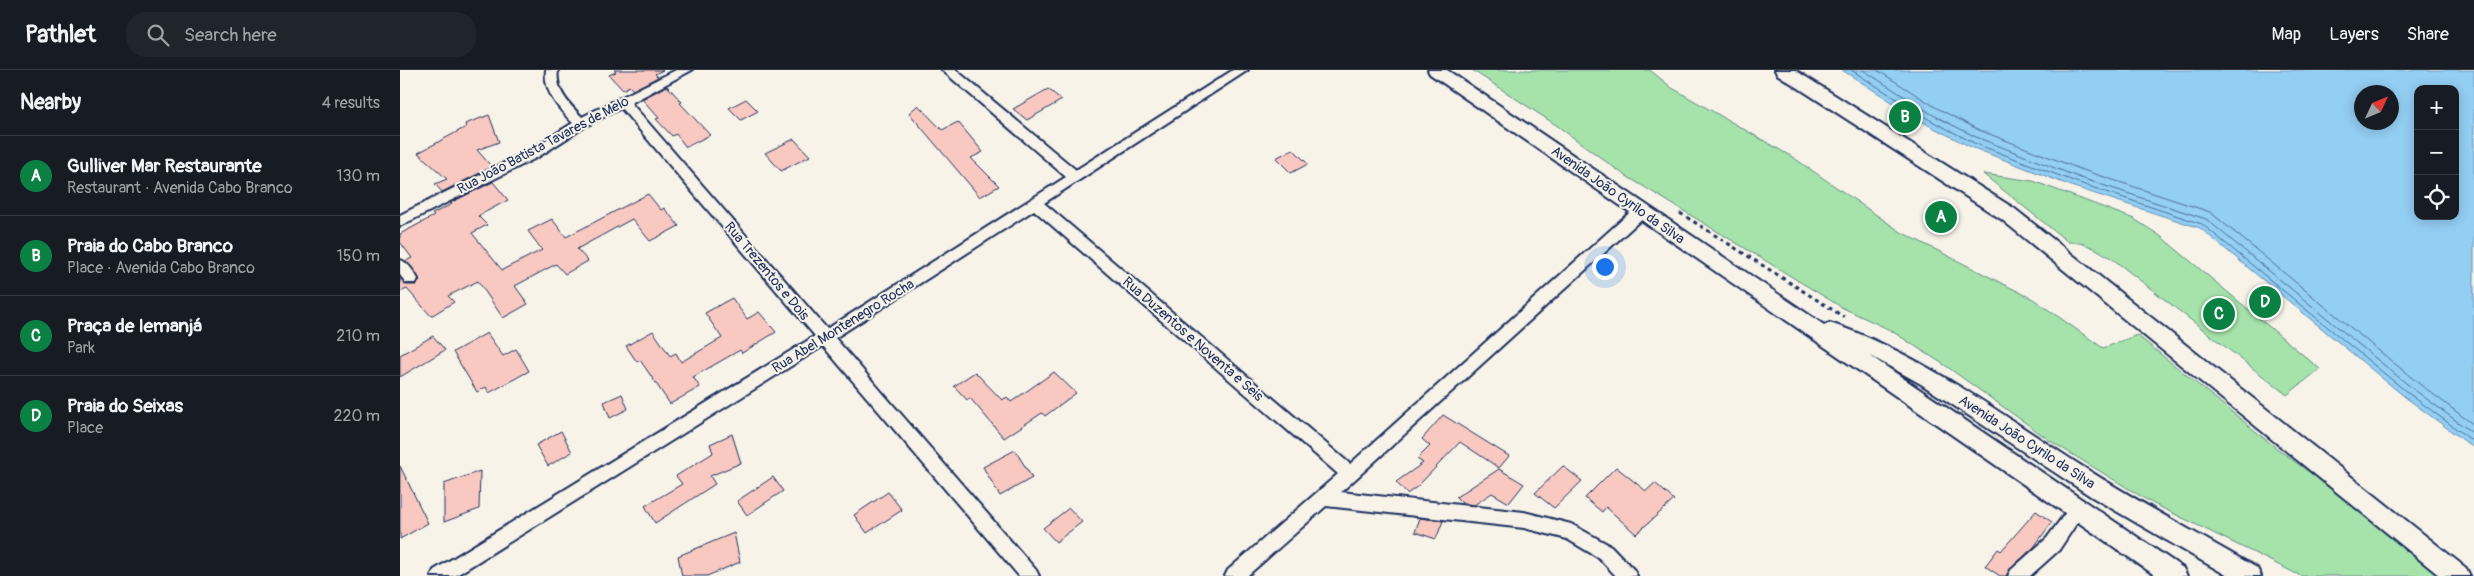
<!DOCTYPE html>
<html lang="en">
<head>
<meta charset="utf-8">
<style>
  :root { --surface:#171b24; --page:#20242c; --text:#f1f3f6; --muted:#9ea1a6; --line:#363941; --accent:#0b8043 }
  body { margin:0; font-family:Pangolin,sans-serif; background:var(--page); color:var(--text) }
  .controls { position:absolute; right:15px; top:15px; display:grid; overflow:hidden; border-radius:10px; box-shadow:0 2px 12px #0003 }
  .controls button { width:45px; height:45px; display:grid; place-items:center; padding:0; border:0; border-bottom:1px solid var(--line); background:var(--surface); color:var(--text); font:25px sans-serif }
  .compass { position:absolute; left:1954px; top:15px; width:45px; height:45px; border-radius:50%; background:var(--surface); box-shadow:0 2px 12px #0003; rotate:46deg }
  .you { position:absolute; left:1204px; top:196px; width:18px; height:18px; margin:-12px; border:4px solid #fff; border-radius:50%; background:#1a73e8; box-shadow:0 0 0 8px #1a73e833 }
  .badge { display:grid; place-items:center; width:32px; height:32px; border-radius:50%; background:var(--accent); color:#fff; font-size:16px; font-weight:700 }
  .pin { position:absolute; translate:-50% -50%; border:2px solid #fff; box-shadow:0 1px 5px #0006 }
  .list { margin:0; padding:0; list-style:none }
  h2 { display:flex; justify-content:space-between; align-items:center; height:65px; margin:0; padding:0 20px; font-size:21px }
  h2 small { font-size:16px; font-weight:400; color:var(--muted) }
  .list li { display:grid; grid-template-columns:32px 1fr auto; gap:15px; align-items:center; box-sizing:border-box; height:80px; padding:0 20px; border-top:1px solid var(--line) }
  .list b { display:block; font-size:19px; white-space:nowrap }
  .list p { margin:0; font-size:16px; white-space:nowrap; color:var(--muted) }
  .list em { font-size:16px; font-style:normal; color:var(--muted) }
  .icon { flex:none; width:28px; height:28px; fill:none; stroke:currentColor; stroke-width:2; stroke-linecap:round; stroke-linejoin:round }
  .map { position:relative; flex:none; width:2074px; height:506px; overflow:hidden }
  header { display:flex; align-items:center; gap:30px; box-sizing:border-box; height:70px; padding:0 25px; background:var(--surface); border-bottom:1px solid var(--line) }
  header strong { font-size:24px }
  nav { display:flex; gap:28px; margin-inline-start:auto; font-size:18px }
  .search { width:350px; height:45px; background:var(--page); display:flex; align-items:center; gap:12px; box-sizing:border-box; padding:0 18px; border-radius:20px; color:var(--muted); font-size:19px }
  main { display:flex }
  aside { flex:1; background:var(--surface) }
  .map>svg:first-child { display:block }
</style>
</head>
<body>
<header>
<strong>Pathlet</strong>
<div class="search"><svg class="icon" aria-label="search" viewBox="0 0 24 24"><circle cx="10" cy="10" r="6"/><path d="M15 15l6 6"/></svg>Search here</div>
<nav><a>Map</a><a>Layers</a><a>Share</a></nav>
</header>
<main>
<aside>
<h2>Nearby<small>4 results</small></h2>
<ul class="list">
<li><span class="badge">A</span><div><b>Gulliver Mar Restaurante</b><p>Restaurant · Avenida Cabo Branco</p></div><em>130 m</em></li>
<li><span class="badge">B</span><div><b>Praia do Cabo Branco</b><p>Place · Avenida Cabo Branco</p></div><em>150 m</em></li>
<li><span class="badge">C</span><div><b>Praça de Iemanjá</b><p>Park</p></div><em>210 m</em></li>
<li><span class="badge">D</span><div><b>Praia do Seixas</b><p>Place</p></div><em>220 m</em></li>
</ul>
</aside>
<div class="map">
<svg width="2074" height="506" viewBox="0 0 2074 506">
  <rect width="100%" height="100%" fill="#f7f3e8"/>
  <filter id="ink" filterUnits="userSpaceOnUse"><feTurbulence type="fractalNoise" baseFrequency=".02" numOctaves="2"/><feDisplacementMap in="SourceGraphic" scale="10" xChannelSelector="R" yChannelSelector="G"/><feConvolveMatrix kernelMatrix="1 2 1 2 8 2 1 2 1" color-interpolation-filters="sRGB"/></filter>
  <g filter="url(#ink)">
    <path fill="#a5e3aa" stroke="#608984" d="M1072,0H1250L1272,18L1394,88L1501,162L1633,229L1703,278L1737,265L1875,377L2051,506H1901L1752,433L1652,372L1546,296L1490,260L1443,238L1223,104L1156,55Z
      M1583,104L1633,111L1734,149L1759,165L1920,299L1887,325L1714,190C1698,180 1687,172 1668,172Z"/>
    <path fill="#93cef3" stroke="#638eb7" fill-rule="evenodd" d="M1442,0H2074V378L2005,327L1800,158L1674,117L1571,77L1528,55ZM2018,19H2055V146H2018ZM1962,22H1992V52H1962Z"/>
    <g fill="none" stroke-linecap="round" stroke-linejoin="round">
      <path stroke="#4b6f9a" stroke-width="1" d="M1451,0L1530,50L1574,73L1676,112L1802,154L2008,323L2074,372
        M1463,0L1533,45L1576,67L1678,107L1806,149L2012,318L2074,364
        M1477,0L1537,38L1579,60L1680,99L1810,142L2017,312L2074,355"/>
    </g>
    <path fill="#f9c9c1" stroke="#1b2f5e" d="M214,0H263L255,4L258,7L233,20L229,16L223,20L209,5L216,2Z
      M267,16L282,32L280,33L310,65L286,77L276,64L272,66L256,49L259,48L242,29Z
      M648,19L662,30L627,50L613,39Z
      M346,29L358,41L341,50L329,38Z
      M518,35L542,60L558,52L583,82L571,88L599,116L580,127L509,43Z
      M89,45L99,72L77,80L92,97L42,122L35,114L47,109L18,83L66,57L65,54Z
      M394,69L410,86L381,101L365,83Z
      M893,79L908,94L891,103L876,88Z
      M93,112L108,130L78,146L87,155L72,163L102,200L142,180L128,161L152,149L166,167L248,124L261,140L264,138L279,156L250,171L232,149L177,179L188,191L165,204L156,194L115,216L128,234L103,248L78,211L48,226L54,232L31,246L7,219L0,222V208L6,215H16L20,210L6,191L12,188L0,172V164L34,146L32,144L52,134L50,133Z
      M332,228L347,249L359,242L376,262L342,283L340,280L293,307L300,317L270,334L240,290L237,292L226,276L253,261L270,286L276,283L281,292L322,268L305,243Z
      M87,263L103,286L116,279L129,301L89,323L86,317L77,322L53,282Z
      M33,266L45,280L0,307V285Z
      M575,302L602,330L607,327L611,332L654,302L676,323L645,346L642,343L604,368L570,328L567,330L554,316Z
      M222,324L228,339L210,348L204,332Z
      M1043,345L1109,386L1099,398L1060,372L1018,416L1007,424L996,412L1023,393L1017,389L1030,376L1022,369Z
      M161,361L172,382L148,396L136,375Z
      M332,364L341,393L310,406L315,414L255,453L245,436L282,414L276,406L313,383L310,374Z
      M615,380L632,408L600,426L583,397Z
      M0,396L28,453L0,469Z
      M1163,396L1182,411L1154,438L1135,423Z
      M1216,397L1246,421L1255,413L1274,430L1236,464L1206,437L1202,442L1185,428Z
      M1099,399L1124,414L1109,433L1092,423L1074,435L1062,433L1056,427Z
      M80,401L79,439L44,452V414Z
      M373,407L383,421L347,445L337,431Z
      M488,422L502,440L467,463L454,445Z
      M669,438L682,452L656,472L643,458Z
      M1636,441L1652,452L1634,477L1610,499L1606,506H1600L1585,496L1598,479L1601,481Z
      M1020,448L1043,451L1036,469L1015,462Z
      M334,463L340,492L307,506H282L278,486Z"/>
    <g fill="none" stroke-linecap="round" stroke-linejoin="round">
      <defs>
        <path id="minor" d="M146,0H158C155,20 169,34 182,47L276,0H292L231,33L427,259L666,107L542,0H556L676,100L833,0H848L644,133L950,394L1236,137H1246L1248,141L1246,145L941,422L1124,442L1171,454L1211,476L1234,500L1237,506H1216L1199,488L1167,469L1124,458L926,436L847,506H825L828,500L938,404L634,140L435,268L636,500L639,506H619L423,276L55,506H31L34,500L415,266L221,38L186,56L138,87L0,156V145L128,81L173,53C159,39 143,21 146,0Z
          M0,190C8,192 14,202 18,209L16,213H6L0,205Z
          M1678,431L1684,434L1686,439L1659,480L1630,506H1608L1611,500L1647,468L1672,434Z"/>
        <path id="tertiary" d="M1028,0H1047L1424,255L1430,253C1521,283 1600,344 1680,395C1738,432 1798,464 1857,498L1861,506H1828L1692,427L1521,314L1469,285L1783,498L1787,506H1756L1030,4Z
          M1375,0H1395L1615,139L2066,498L2070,506H2040L1601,149L1377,4Z"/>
      </defs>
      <use href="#minor" stroke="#1b2f5e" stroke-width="4"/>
      <use href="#tertiary" stroke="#1b2f5e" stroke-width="4"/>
      <path stroke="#1b2f5e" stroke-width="3" stroke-dasharray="4 4" stroke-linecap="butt" d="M1280,143L1444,247"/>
      <use href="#minor" fill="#f7f3e8" fill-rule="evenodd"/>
      <use href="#tertiary" fill="#f7f3e8" fill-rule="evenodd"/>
    </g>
  </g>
  <g text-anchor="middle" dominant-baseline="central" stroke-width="4" stroke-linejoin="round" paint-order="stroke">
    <g font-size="14" fill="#1b2f5e" stroke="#f7f3e8">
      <text transform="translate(143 75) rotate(-28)">Rua João Batista Tavares de Melo</text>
      <text transform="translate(1218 125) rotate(35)">Avenida João Cyrilo da Silva</text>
      <text transform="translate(367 201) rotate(50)">Rua Trezentos e Dois</text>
      <text transform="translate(443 256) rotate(-32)">Rua Abel Montenegro Rocha</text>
      <text transform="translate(793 269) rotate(41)">Rua Duzentos e Noventa e Seis</text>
      <text transform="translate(1627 372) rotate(33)">Avenida João Cyrilo da Silva</text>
    </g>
  </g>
</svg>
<div class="controls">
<button>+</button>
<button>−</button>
<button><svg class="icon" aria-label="locate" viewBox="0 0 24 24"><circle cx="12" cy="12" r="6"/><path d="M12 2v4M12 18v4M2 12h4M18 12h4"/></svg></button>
</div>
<svg class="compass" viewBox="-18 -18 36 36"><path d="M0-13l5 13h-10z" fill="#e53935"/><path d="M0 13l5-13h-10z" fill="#9ea1a6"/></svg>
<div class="you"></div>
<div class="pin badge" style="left:1541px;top:147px">A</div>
<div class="pin badge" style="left:1505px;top:47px">B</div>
<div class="pin badge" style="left:1819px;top:244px">C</div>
<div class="pin badge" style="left:1865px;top:232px">D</div>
</div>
</main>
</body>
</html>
